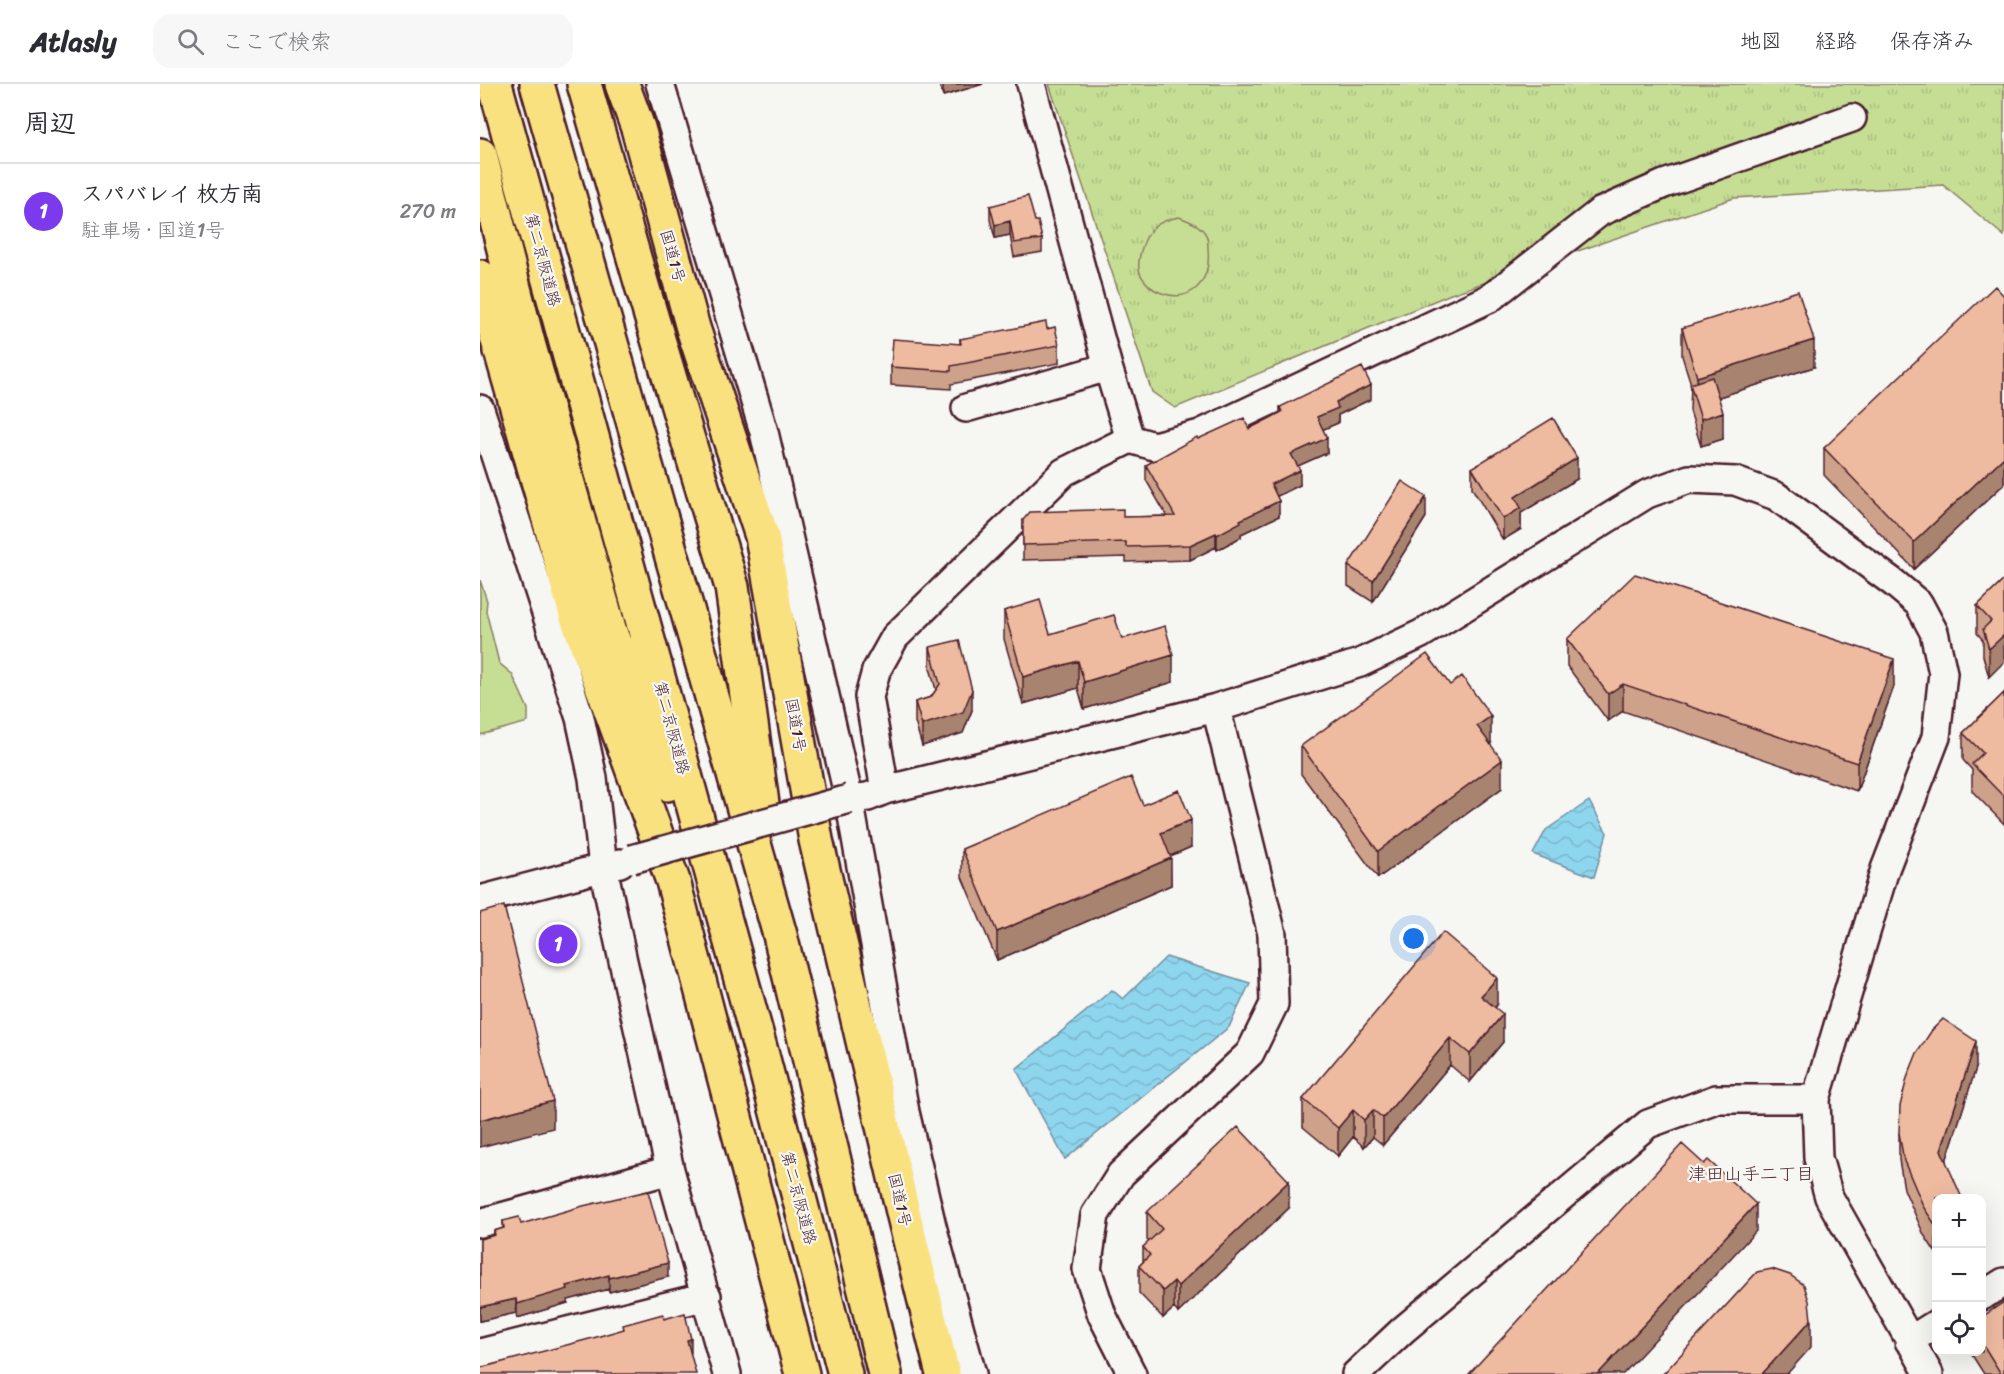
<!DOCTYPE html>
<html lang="ja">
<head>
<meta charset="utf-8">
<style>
  :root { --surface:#fff; --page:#f7f7f7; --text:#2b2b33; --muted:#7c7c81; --line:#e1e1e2; --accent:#7c3aed }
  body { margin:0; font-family:Sriracha,"Klee One",sans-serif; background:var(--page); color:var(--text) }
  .controls { position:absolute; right:18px; bottom:18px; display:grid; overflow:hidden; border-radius:12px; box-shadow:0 6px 24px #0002 }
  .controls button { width:54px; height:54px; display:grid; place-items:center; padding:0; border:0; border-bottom:2px solid var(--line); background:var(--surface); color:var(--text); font:30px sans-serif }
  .you { position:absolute; left:934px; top:855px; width:21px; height:21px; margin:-15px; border:4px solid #fff; border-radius:50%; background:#1a73e8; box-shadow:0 0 0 9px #1a73e833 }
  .badge { display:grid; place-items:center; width:39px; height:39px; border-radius:50%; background:var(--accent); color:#fff; font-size:20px; font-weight:700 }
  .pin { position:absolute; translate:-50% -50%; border:3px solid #fff; box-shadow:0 2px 6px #0006 }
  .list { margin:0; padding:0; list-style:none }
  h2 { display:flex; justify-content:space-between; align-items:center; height:78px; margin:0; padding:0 24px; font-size:26px }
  h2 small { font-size:20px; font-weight:400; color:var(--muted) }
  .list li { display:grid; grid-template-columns:39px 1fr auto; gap:18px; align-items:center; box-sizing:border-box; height:96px; padding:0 24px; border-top:2px solid var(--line) }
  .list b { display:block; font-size:22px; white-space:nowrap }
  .list p { margin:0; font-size:20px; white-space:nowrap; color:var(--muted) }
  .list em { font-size:20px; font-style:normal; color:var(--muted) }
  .icon { flex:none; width:33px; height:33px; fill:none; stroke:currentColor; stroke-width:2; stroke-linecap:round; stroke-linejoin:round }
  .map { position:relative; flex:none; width:1524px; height:1290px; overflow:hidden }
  header { display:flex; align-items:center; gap:36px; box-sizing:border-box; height:84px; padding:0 30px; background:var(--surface); border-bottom:2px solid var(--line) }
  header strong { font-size:28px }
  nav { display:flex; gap:33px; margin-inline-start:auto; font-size:21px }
  .search { width:420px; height:54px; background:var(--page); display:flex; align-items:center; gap:15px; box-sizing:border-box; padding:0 21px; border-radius:18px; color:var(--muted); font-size:22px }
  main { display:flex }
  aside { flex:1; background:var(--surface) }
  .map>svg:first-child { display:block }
</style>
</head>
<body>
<header>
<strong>Atlasly</strong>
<div class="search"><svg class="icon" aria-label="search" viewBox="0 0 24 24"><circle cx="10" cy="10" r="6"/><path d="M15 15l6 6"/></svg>ここで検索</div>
<nav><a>地図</a><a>経路</a><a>保存済み</a></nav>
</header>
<main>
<aside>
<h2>周辺<small></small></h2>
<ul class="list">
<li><span class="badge">1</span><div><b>スパバレイ 枚方南</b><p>駐車場 · 国道1号</p></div><em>270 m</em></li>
</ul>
</aside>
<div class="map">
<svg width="1524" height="1290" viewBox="0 0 1524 1290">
  <defs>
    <pattern id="grass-tufts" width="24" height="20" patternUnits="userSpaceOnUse" patternTransform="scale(1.5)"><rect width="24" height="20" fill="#c6de94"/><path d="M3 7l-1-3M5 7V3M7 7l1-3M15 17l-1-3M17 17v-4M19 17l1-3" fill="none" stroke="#acbe80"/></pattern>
    <pattern id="water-waves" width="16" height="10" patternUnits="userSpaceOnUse" patternTransform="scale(1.5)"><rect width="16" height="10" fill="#8dd6ee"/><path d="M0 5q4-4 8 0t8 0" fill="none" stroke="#7bb7cc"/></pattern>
  </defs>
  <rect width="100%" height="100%" fill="#f6f6f2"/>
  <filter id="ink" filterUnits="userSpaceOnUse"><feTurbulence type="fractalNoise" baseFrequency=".0167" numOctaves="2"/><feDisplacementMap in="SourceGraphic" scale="12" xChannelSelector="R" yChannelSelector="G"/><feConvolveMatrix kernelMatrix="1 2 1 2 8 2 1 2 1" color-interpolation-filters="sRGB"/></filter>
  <g filter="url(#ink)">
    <path fill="url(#grass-tufts)" stroke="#887e60" stroke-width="1.5" d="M569,0H1524V152L1463,101L1254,114L971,210L695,324L672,308Z"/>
    <path fill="#c6de94" stroke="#887e60" stroke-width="1.5" d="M699,133C709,137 721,141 726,151C728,154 728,161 728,165C732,200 708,223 675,206C670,203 662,195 660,189C657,182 659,174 661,167C667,145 677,137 699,133Z
      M0,496L7,517L6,527L19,579L32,590L48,625V638L0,651Z"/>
    <path fill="url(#water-waves)" stroke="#728da0" stroke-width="1.5" d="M1109,717L1127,749L1114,793L1053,770L1066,746Z
      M686,873L770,899L749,943L585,1075L536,985L632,906L643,915Z"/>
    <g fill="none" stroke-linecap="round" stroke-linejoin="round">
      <defs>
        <path id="minor" d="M180,0L284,348L369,715L425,1028L452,1142L492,1290
          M551,0L628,283L650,355
          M486,324L628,283
          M0,325L100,634L113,694L123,783L143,877L190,1086L247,1290
          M405,706L389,613L396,587L415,553L584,388L650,355L674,362L720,350L1010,214L1120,128L1184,100L1372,34
          M369,715L388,713L405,706L736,624L880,579L941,550L1167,410L1209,395L1255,397L1296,412L1414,499L1439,520L1454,548L1463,589L1456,653L1405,785L1336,1015L1338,1074L1349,1113L1449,1290
          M0,816L140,779
          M0,1139L190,1086
          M1502,1212L1524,1198
          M1429,1257L1456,1240
          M0,1269L227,1212
          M652,1290L622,1231L607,1185L615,1131L641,1090L770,969L794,920L792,850L736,624
          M876,1290L923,1246L1168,1040L1236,1015H1336"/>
        <path id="highway" d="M15,0L282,971L365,1290
          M57,0L300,851L405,1290
          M104,0L163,205L252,503L284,734
          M142,0L158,44L213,244L282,452L336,756L424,1132L463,1290
          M0,71L48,259L130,548L187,700
          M0,193L96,530L193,797L322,1290"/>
      </defs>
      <use href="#minor" stroke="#4a1f2b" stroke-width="32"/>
      <use href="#highway" stroke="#4a1f2b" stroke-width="38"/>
      <use href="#minor" stroke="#f6f6f2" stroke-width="27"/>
      <use href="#highway" stroke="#fae180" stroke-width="33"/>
      <defs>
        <path id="minor-bridge" d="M152,775L369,715"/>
      </defs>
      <use href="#minor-bridge" stroke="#4a1f2b" stroke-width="32" stroke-linecap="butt"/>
      <use href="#minor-bridge" stroke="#f6f6f2" stroke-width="27"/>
    </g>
    <path fill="#cda18a" stroke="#4a1f2b" stroke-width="1.5" d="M459,0H503L463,12Z
      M510,122L555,137L562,155V168L534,173L530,151L515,154L510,136Z
      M1524,212V400L1434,485L1344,391V364Z
      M1202,244L1334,283L1239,313L1243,355L1221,362L1210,327L1211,300L1202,272Z
      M567,245L579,261V279L471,300V305L411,301V283L480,260V255Z
      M891,315L858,331V339L843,345L847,369L817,382L820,401L797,412L799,432L761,450V453L737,466L736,463L710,476L646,478V473L543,476V436L687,432L666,396V381L718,355L769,345L800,329V323Z
      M992,384L1097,395L1041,429V445L1023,456L992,404Z
      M946,433L893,518L868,502V482Z
      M1524,496L1509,593L1503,572V556L1497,549V522Z
      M524,527L570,550L642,555L693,598L604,625L598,604L543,620L524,555Z
      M1087,555L1414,602L1377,707L1143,627L1128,637L1087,582Z
      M450,563L492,626L483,649L442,662L435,638V618L451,613L456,606L450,584Z
      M1524,609V740L1492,707V686L1483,676V649Z
      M1011,659L1010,660L1022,704L898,794L821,690V662Z
      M663,721L711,763L690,772L691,801L517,876L482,793V765Z
      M1017,921L1015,924L1023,958L990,998L970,981L903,1061L893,1053L884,1063L873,1053L858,1072L823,1043V1015Z
      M1496,984L1466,1077L1456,1114V1169L1444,1151L1424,1105L1419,1076V1049Z
      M809,1124L698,1229L694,1224L683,1234L659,1209V1182L663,1178V1163L669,1158L667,1156V1128Z
      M23,1137L41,1140L188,1193L129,1208V1205L88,1216V1219L37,1234L36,1229L0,1237V1155L14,1151V1147L23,1144Z
      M1502,1233L1524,1290H1504L1490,1268H1502Z"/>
    <path fill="#a78370" stroke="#4a1f2b" stroke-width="1.5" d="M463,0H503L463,12Z
      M530,137V151L515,154V141Z
      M1334,256V283L1217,320V293Z
      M891,301V315L858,331V339L837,348V333L856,318Z
      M1243,328V355L1221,362V335Z
      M847,354V369L811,385V370Z
      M1524,373V400L1434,485V458Z
      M1097,374V395L1041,429V445L1023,456V435L1035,413Z
      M820,386V401L791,415V400Z
      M946,413V433L893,518V497Z
      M799,417V432L761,450V453L737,466V451L760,436Z
      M736,449V463L710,476V461Z
      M1524,551V578L1509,593V565Z
      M693,571V598L604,625V598Z
      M1414,575V602L1377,707V679Z
      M598,577V604L543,620V593Z
      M1143,600V627L1128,637V610Z
      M492,606V626L483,649L442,662V641Z
      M1011,632V659L997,669V642Z
      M1022,676V704L898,794V767Z
      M711,736V763L681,776V749Z
      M691,774V801L517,876V848Z
      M1017,894V921L1001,940V912Z
      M1023,930V958L990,998V970Z
      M970,954V981L903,1061V1034Z
      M1496,957V984L1461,1093V1066Z
      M73,1017V1044L0,1063V1036Z
      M873,1026V1053L858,1072V1044Z
      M893,1026V1053L884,1063V1036Z
      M809,1097V1124L698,1229V1202Z
      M1276,1120V1147L1143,1290H1118Z
      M188,1179V1193L129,1208V1194Z
      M129,1191V1205L88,1216V1219L37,1234V1220L87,1202Z
      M694,1197V1224L683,1234V1207Z
      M36,1215V1229L0,1237V1223Z
      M1331,1236V1263L1307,1290H1282Z
      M211,1255V1269L207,1270V1256Z"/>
    <path fill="#eebba0" stroke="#4a1f2b" stroke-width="1.5" d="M548,112L555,137H558L562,155L534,159L530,137L515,141L510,122Z
      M1515,202L1524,212V373L1434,458L1344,364Z
      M1318,207L1334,256L1217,293L1202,244Z
      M566,238L567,245L575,243L579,261L471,282V287L411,283L413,255L481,260L480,255Z
      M882,283L891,301L856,318L858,324L837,333L847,354L811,370L820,386L791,400L799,417L760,436L761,438L737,451L736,449L710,461L646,463V458L543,461V436L550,428L643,425V433L695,432L666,381L717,353L718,355L764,334L769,345L802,328L800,323Z
      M1232,293L1243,328L1221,335L1210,300Z
      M1073,334L1097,374L1035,413L1041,424L1023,435L992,384Z
      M922,397L946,413L893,497L868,482Z
      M1155,490L1414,575L1377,679L1143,600L1128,610L1087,555Z
      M1524,496V551L1509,565L1503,545L1511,537L1497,522Z
      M560,516L570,550L634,531L642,555L685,542L693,571L604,598L598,577L543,593L524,527Z
      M479,556L492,606L483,628L442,641L435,618L451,613L460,600L450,563Z
      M947,570L970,601L982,592L1011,632L997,642L1022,676L898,767L821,662Z
      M1524,609V713L1492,680L1503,669L1483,649Z
      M651,693L663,721L699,706L711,736L681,749L691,774L517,848L482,765Z
      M24,822L73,1017L0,1036V829Z
      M963,848L1017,894L1001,912L1023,930L990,970L970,954L903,1034L893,1026L884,1036L873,1026L858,1044L823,1015Z
      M1463,935L1496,957L1461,1066L1482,1114H1456V1142L1444,1124L1424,1077L1419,1049L1420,1022L1427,994L1437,969L1452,946Z
      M758,1043L809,1097L698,1202L694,1197L683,1207L659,1182L670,1171L663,1163L682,1145L667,1128Z
      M1202,1060L1224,1080L1228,1076L1276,1120L1118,1290H989Z
      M168,1107L188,1179L129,1194V1191L87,1202L88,1205L37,1220L36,1215L0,1223V1155L15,1151L14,1147L24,1144L23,1137L39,1133L41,1140L103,1122Z
      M1292,1185L1310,1191L1324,1201L1329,1217L1331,1236L1282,1290H1183L1277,1188Z
      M1524,1218V1290H1521L1502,1259V1233Z
      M205,1229L211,1255L207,1256L216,1290H0V1284L113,1254L144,1245L143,1241L183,1230L184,1235Z"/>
  </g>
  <g text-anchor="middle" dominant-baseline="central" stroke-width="4.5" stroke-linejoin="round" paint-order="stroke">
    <g font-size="16" fill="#4a1f2b" stroke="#f6f6f2">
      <text transform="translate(193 172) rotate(74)">国道1号</text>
      <text transform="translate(63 176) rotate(75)">第二京阪道路</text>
      <text transform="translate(316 641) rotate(80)">国道1号</text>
      <text transform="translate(192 644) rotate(75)">第二京阪道路</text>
      <text transform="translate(319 1114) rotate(75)">第二京阪道路</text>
      <text transform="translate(420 1116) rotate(77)">国道1号</text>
    </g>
    <g font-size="18" fill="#4a1f2b" stroke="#f6f6f2">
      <text x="1271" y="1090">津田山手二丁目</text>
    </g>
  </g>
</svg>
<div class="controls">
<button>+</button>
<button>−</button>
<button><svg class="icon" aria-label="locate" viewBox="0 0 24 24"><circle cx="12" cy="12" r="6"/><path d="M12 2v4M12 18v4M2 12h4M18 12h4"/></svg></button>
</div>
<div class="you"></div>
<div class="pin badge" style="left:78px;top:860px">1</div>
</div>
</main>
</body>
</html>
